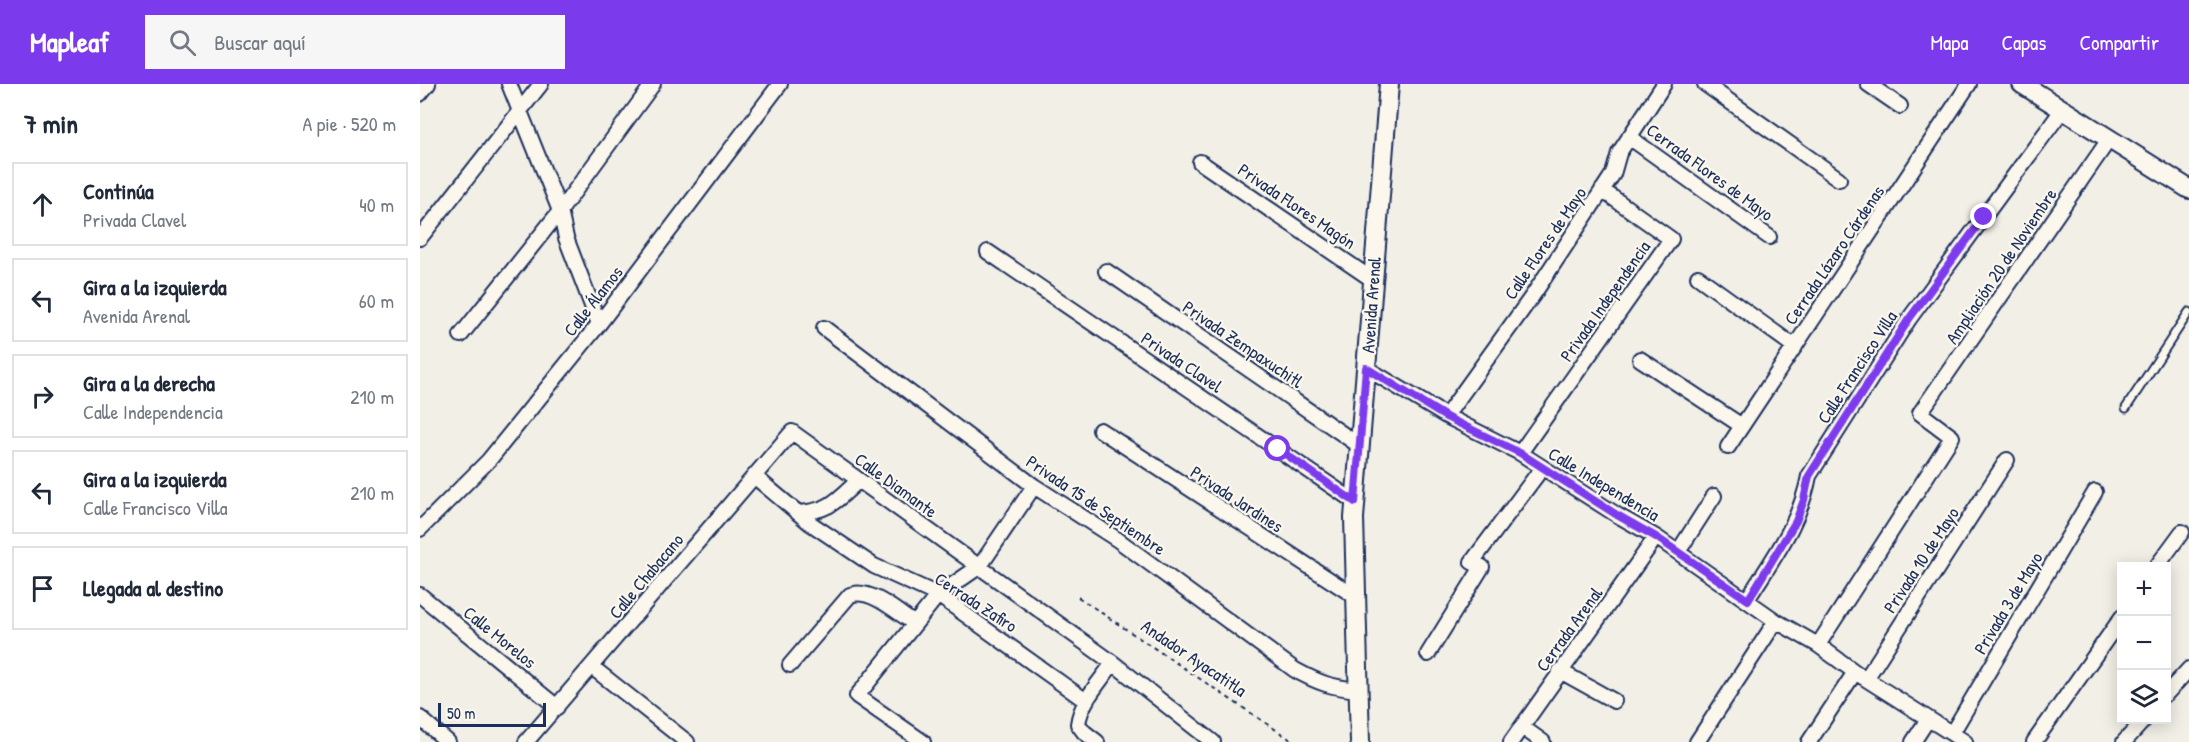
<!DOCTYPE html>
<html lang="es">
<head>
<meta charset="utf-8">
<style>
  :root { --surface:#fff; --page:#f6f6f7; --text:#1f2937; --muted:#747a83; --line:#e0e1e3; --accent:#7c3aed }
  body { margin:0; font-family:"Patrick Hand",sans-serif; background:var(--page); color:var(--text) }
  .controls { position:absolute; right:18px; bottom:18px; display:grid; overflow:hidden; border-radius:0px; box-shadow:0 3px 15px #0003 }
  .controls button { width:54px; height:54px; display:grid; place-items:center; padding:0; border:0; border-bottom:2px solid var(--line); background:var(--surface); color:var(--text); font:30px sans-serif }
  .scale { position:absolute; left:18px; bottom:15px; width:108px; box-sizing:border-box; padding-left:6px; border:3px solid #1b2f5e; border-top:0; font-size:16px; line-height:21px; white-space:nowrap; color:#1b2f5e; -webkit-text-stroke:4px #fbf7ec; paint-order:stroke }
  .stop { position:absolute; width:18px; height:18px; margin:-14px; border:4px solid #7c3aed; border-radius:50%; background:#fff }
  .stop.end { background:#7c3aed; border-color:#fff; box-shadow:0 2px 6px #0008 }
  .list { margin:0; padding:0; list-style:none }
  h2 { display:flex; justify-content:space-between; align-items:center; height:78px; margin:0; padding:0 24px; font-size:26px }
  h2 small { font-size:20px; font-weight:400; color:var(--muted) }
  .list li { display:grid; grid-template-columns:39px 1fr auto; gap:18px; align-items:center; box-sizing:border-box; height:84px; margin:0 12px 12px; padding:0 12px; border:2px solid var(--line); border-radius:0px }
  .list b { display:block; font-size:22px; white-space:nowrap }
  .list p { margin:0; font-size:20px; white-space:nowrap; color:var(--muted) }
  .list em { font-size:20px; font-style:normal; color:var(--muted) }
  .icon { flex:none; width:33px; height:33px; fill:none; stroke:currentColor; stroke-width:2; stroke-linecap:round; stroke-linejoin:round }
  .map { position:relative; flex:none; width:1769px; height:658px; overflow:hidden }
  header { display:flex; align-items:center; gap:36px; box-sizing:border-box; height:84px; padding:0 30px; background:var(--accent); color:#fff }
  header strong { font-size:28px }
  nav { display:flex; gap:33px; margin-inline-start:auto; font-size:21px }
  .search { width:420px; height:54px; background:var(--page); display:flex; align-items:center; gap:15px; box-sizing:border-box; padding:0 21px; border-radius:0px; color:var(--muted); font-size:22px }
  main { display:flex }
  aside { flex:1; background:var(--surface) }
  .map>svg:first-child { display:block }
</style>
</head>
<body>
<header>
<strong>Mapleaf</strong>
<div class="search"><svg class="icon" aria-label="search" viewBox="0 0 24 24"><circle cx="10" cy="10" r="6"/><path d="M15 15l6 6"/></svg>Buscar aquí</div>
<nav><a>Mapa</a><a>Capas</a><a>Compartir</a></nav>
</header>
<main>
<aside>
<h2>7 min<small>A pie · 520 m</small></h2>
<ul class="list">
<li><svg class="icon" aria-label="ahead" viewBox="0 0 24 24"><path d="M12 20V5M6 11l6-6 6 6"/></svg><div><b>Continúa</b><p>Privada Clavel</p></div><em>40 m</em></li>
<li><svg class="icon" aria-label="left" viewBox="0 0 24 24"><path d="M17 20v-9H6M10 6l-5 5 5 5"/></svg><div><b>Gira a la izquierda</b><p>Avenida Arenal</p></div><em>60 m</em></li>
<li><svg class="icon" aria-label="right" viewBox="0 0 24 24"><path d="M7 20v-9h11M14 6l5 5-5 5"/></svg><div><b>Gira a la derecha</b><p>Calle Independencia</p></div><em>210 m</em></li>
<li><svg class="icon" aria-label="left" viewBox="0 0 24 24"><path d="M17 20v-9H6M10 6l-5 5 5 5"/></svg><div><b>Gira a la izquierda</b><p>Calle Francisco Villa</p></div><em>210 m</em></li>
<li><svg class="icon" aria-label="arrive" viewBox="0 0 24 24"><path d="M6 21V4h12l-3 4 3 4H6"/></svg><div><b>Llegada al destino</b></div></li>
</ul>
</aside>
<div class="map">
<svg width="1769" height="658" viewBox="0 0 1769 658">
  <rect width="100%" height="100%" fill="#f2efe6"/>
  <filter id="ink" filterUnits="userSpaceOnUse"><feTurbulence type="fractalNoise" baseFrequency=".0167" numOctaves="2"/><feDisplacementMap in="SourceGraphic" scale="12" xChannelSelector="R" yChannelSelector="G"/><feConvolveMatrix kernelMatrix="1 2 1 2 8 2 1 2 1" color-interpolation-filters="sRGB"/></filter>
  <g filter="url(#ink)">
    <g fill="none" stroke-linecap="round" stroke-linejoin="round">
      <defs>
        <path id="lane" d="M1706,324L1769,228"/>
        <path id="street" d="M89,0L140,127L146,154L179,240
          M1285,0L1419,95
          M1448,0L1480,22
          M0,10L8,0
          M1209,53L1349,153
          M780,78L953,196
          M0,154L121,0
          M568,168L935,418
          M686,187L940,362
          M1278,193L1375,263
          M404,244L614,402L698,456L875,586C899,599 910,603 938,606
          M41,251L140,127L233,0
          M1220,275L1322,342
          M946,284L1026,332L1100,369L1197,431L1236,453L1356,537L1398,561L1435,588L1545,658
          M1026,332L1113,211L1193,90L1199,69L1244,0
          M680,346L936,513
          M1308,363L1549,0
          M1100,369L1251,155L1182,106
          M334,392L390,439L454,482L518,511L666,617
          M378,429C410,427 416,417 439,396
          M0,445L69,376L179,240L360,0
          M1258,468L1294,412
          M1737,482L1762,448
          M0,511L137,623
          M1327,516C1353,474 1380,440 1389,392L1489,235L1643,25
          M1398,561L1532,353L1500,329L1690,54
          M1008,570L1062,483L1052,478L1122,384
          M370,581L430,511C450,503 478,529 495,540
          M172,583L267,658
          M1140,587L1194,617
          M1446,595L1587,376
          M1746,610L1769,585
          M0,634L28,658
          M1102,643L1123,658
          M1532,649L1675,408
          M106,658L372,348L693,579L793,658
          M503,658L437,612L518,511L560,482L614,402
          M677,658L664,648L658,640C661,617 680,598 693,579
          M1091,658L1236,453
          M1277,658L1356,537
          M1389,658L1435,588
          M1493,658L1508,635
          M1614,658L1702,533
          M1704,658L1724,636"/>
        <path id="secondary" d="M1602,0L1769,105
          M940,658L934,434L969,0"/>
      </defs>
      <use href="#lane" stroke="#1b2f5e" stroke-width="11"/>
      <use href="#street" stroke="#1b2f5e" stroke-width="18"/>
      <use href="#secondary" stroke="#1b2f5e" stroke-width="22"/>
      <path stroke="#1b2f5e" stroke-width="2" stroke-dasharray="4.5 4.5" stroke-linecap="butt" d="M658,513L874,658"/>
      <use href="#lane" stroke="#fbf7ec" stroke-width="7"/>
      <use href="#street" stroke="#fbf7ec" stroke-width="14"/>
      <use href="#secondary" stroke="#fbf7ec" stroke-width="18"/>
    </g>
  </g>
  <g fill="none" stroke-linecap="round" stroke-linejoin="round" filter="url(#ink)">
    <path stroke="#7c3aed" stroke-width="8" d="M858,365L935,418L946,284L1026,333L1100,369L1197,431L1236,453L1328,516L1376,437L1384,416L1389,392L1489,235L1564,133"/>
  </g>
  <g text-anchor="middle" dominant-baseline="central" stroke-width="4.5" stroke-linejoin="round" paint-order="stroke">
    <g font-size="18" fill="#1b2f5e" stroke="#fbf7ec">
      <text transform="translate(1290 88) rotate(36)">Cerrada Flores de Mayo</text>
      <text transform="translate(877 122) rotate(34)">Privada Flores Magón</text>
      <text transform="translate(1125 159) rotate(-56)">Calle Flores de Mayo</text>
      <text transform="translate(1414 171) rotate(-56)">Cerrada Lázaro Cárdenas</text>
      <text transform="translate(1581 182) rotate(-56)">Ampliación 20 de Noviembre</text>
      <text transform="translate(173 217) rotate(-52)">Calle Álamos</text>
      <text transform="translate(1185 217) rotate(-55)">Privada Independencia</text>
      <text transform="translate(951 221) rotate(-86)">Avenida Arenal</text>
      <text transform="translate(823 260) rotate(34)">Privada Zempaxuchitl</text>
      <text transform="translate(762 278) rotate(34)">Privada Clavel</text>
      <text transform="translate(1437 283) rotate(-57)">Calle Francisco Villa</text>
      <text transform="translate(1184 400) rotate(31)">Calle Independencia</text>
      <text transform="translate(476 401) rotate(36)">Calle Diamante</text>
      <text transform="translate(817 415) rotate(33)">Privada Jardines</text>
      <text transform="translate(676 421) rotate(34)">Privada 15 de Septiembre</text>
      <text transform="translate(1501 476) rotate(-57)">Privada 10 de Mayo</text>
      <text transform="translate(226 492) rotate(-50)">Calle Chabacano</text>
      <text transform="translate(556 518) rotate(33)">Cerrada Zafiro</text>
      <text transform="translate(1588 519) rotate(-59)">Privada 3 de Mayo</text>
      <text transform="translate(1149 545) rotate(-54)">Cerrada Arenal</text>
      <text transform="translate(80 553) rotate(39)">Calle Morelos</text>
      <text transform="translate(774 574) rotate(34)">Andador Ayacatitla</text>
    </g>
  </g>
</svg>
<div class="controls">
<button>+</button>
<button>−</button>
<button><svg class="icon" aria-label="layers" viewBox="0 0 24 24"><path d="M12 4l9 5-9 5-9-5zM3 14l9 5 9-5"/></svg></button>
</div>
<div class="scale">50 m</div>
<div class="stop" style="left:858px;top:365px"></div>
<div class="stop end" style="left:1564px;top:133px"></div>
</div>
</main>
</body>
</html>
